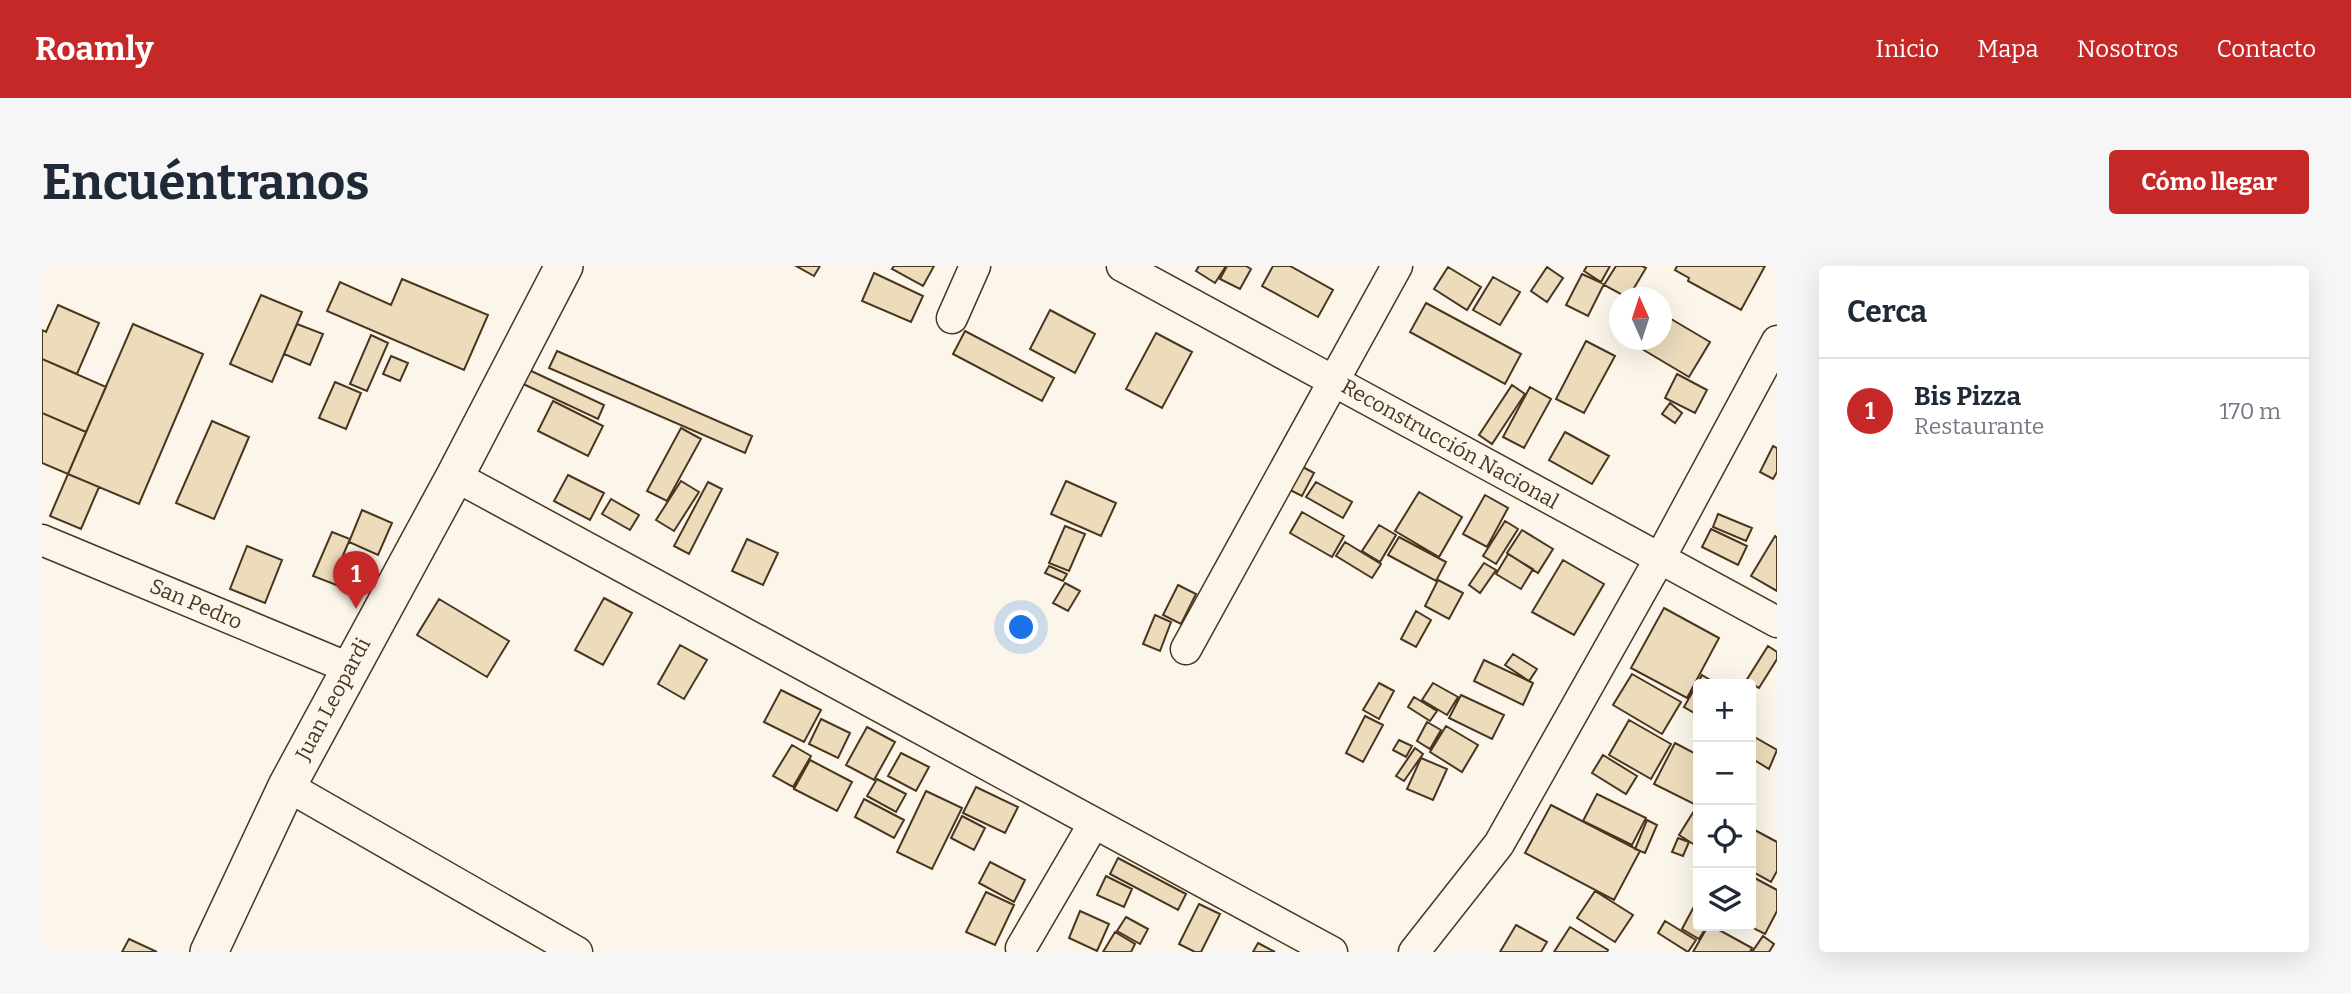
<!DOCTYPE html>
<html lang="es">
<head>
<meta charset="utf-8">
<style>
  :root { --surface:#fff; --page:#f6f6f7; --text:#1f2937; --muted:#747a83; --line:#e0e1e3; --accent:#c62828 }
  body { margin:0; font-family:Bitter,serif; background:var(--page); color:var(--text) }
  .controls { position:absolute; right:21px; bottom:21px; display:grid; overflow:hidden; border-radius:7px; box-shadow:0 7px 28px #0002 }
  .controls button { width:63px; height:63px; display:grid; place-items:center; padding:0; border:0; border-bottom:2px solid var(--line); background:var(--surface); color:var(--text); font:35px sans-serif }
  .compass { position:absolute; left:1567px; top:21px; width:63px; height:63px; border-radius:50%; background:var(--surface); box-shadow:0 7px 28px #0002; rotate:357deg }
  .you { position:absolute; left:980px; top:362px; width:24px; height:24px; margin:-18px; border:5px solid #fff; border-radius:50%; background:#1a73e8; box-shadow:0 0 0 10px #1a73e833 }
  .badge { display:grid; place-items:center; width:46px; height:46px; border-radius:50%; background:var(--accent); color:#fff; font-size:23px; font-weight:700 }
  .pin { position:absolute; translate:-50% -58px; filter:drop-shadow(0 2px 4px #0008) }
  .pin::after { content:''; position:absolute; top:37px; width:24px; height:21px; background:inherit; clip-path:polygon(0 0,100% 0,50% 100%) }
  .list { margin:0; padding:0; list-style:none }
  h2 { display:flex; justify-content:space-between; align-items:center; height:91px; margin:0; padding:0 28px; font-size:30px }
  h2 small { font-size:23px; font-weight:400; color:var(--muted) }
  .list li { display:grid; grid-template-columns:46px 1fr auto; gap:21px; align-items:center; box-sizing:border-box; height:105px; padding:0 28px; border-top:2px solid var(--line) }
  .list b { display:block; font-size:26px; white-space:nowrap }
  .list p { margin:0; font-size:23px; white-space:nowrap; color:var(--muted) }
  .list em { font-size:23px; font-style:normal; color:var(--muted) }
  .icon { flex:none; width:38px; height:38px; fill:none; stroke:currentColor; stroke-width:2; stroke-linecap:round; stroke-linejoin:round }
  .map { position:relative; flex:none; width:1735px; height:686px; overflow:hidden; border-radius:7px }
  header { display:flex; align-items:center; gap:42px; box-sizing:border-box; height:98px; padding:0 35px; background:var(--accent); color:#fff }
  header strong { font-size:33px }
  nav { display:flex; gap:38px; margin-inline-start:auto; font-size:24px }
  .intro { display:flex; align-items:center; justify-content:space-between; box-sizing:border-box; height:168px; padding:0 42px }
  h1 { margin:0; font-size:49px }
  .button { padding:18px 32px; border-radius:7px; background:var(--accent); color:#fff; font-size:24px; font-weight:700 }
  main { display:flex; gap:42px; padding:0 42px }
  aside { flex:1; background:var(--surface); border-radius:7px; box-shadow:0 7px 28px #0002 }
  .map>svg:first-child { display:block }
</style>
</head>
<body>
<header>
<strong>Roamly</strong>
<nav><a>Inicio</a><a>Mapa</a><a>Nosotros</a><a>Contacto</a></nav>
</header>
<div class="intro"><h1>Encuéntranos</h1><a class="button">Cómo llegar</a></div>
<main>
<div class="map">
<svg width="1735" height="686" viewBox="0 0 1735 686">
  <rect width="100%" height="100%" fill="#fbf6e9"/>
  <path fill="#ecdcbc" stroke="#4a3520" stroke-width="2" d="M754,0H778L772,10Z
    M852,0H892L881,20L850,3Z
    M1157,0H1184L1173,17L1154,5Z
    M1185,0H1204L1209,3L1198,23L1178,13Z
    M1231,0H1248L1291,24L1276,51L1220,20Z
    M1545,0H1568L1559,16L1542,5Z
    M1574,0H1600L1604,2L1586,32L1562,19Z
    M1635,0H1723L1699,44L1646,15L1647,12L1633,4Z
    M1406,1L1439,21L1425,44L1392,23Z
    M1505,1L1521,12L1505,36L1489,25Z
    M832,7L881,30L869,56L820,35Z
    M1540,8L1562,18L1546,50L1524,39Z
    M1451,11L1478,26L1458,59L1431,44Z
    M360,13L446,49L422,104L285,45L298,16L349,39Z
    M219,29L260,46L230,116L188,98Z
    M1384,37L1479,88L1463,118L1368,66Z
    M16,39L57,57L35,108L0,93V64L4,66Z
    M1008,44L1053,68L1033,107L988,83Z
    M1619,47L1668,76L1647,111L1585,74H1619Z
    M91,58L161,88L97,238L26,208Z
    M255,58L281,68L268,99L242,88Z
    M923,65L1012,112L1000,135L911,88Z
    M1114,67L1150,86L1120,142L1084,123Z
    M329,69L346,77L325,125L308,118Z
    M1544,75L1573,90L1542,147L1514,133Z
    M515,85L710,170L703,187L507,102Z
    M349,90L366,97L358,115L341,108Z
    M0,93L64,121L44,166L0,147Z
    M485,103L562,139L556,153L479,117Z
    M1635,108L1665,124L1653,147L1623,132Z
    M293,116L319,127L304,163L277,152Z
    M1470,119L1483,128L1450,178L1437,169Z
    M1488,121L1509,133L1482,182L1461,171Z
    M511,135L561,160L546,190L496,165Z
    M1628,137L1640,147L1633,157L1620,148Z
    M0,147L44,166L26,208L0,197Z
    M170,155L207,171L172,253L134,237Z
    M639,162L659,173L625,235L605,225Z
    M1523,166L1567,190L1550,218L1507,194Z
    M1731,180L1735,182V206L1731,213L1718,206Z
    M1259,200L1272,207L1260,230L1246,223Z
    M26,208L57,221L39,263L8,250Z
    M526,209L562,227L548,254L512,235Z
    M639,215L657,226L632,265L614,254Z
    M1024,215L1074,237L1059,270L1009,248Z
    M666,216L680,223L647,288L632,280Z
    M1274,216L1310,236L1301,252L1264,231Z
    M1377,226L1420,251L1397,291L1353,265Z
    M1443,229L1466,242L1445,281L1421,268Z
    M569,233L597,249L588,264L560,248Z
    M320,244L350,257L336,289L307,276Z
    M1260,246L1302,270L1290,291L1248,267Z
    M1676,248L1710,262L1704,275L1671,261Z
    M1463,255L1476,263L1454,298L1441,290Z
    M1337,259L1354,269L1338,296L1320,285Z
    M1023,260L1043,268L1027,305L1007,297Z
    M1669,263L1705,280L1696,299L1660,281Z
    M1480,264L1511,283L1496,307L1465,287Z
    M290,266L308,273L296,301L316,310L310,325L271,310Z
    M1733,270L1735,272V325L1709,310Z
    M1357,271L1404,296L1394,315L1346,289Z
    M705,273L736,287L721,319L690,305Z
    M1303,276L1339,298L1330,312L1294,290Z
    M205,280L240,294L223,337L188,323Z
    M1466,288L1491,303L1479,323L1454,308Z
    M1521,294L1562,318L1532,369L1490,346Z
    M1442,297L1454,304L1438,327L1427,319Z
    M1007,300L1025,308L1021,315L1003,307Z
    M1396,314L1421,327L1407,353L1383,340Z
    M1023,317L1038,325L1026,345L1011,337Z
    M1136,319L1154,328L1139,358L1121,349Z
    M562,332L590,347L561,399L533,384Z
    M397,333L467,375L445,411L375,369Z
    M1622,342L1677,372L1645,432L1589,402Z
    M1374,345L1389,354L1374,381L1359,373Z
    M1113,349L1129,356L1118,385L1101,378Z
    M638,379L665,394L642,433L616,418Z
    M1726,380L1735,386V393L1717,422L1704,415Z
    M1471,388L1495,403L1487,415L1463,399Z
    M1442,394L1491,417L1481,439L1432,415Z
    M1590,408L1639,436L1620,468L1571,439Z
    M1660,409L1675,418H1656V449L1642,441Z
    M1337,417L1352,425L1337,453L1321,444Z
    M1391,417L1416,431L1405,449L1380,434Z
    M739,424L779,444L762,476L722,456Z
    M1419,429L1462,449L1450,473L1407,452Z
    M1372,431L1395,445L1388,455L1366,441Z
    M1323,450L1341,459L1321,496L1304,487Z
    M779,453L808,467L796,492L767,478Z
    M1587,454L1629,478L1609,513L1567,489Z
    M1385,456L1399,464L1388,483L1375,475Z
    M1404,460L1436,479L1420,506L1388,486Z
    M825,461L853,476L832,514L804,499Z
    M1709,469L1735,484L1727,503L1709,492Z
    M1357,474L1370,480L1364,491L1351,484Z
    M1633,477L1656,489V540L1612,518Z
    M750,479L769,490L751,521L731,510Z
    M1373,482L1381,488L1362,515L1354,510Z
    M859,487L887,501L874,525L846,510Z
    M1561,489L1595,510L1584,528L1550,507Z
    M1379,492L1405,503L1391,534L1365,523Z
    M768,494L810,516L795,545L752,523Z
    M835,513L864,528L854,546L825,530Z
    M934,521L976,541L963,567L921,547Z
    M884,525L920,542L890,603L855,586Z
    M1555,528L1604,552L1590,579L1541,555Z
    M822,533L862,554L852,572L813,551Z
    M1509,539L1598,585L1572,634L1483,587Z
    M1652,545L1656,548V581L1637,569Z
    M920,550L943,562L932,584L909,572Z
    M1605,554L1615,559L1603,587L1593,583Z
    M1709,562L1735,576V605L1729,616L1709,605Z
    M1636,572L1647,576L1641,590L1630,586Z
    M1076,592L1144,628L1136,644L1068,608Z
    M948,596L983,614L972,636L937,617Z
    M1064,610L1090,623L1082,641L1055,629Z
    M1709,610L1735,624V645L1723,668L1707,660Z
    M1553,625L1591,649L1573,676L1535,652Z
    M944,626L972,639L953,679L924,666Z
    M1655,635L1656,660H1665L1657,673L1640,663Z
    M1157,638L1178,648L1159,686H1153L1137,678Z
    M1038,645L1067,658L1055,685L1027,672Z
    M1084,651L1106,663L1098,678L1075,665Z
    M1623,655L1654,674L1646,686L1616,667Z
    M1474,659L1505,676L1499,686H1458Z
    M1666,660H1670L1710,682L1708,686H1651Z
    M1528,661L1566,684L1565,686H1512Z
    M1073,666L1093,678L1089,686H1061Z
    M1721,670L1732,678L1727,686H1710Z
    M87,673L115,686H80Z
    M1216,677L1233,686H1211Z"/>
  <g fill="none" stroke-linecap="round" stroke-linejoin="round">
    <defs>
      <path id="minor" d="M1080,0L1735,356
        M910,52L933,0
        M413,210L1290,686
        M0,274L307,402
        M1144,383L1355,0
        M245,520L535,686
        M979,682L1052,557
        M1372,686L1457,578L1618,292L1735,75"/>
      <path id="major" d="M167,686L245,520L413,210L522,0"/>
    </defs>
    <use href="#minor" stroke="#4a3520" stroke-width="33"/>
    <use href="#major" stroke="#4a3520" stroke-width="40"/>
    <use href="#minor" stroke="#fbf6e9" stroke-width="30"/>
    <use href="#major" stroke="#fbf6e9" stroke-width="37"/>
  </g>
  <g text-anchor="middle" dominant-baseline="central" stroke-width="5" stroke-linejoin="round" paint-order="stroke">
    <g font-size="21" fill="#4a3520" stroke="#fbf6e9">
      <text transform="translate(1408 178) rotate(29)">Reconstrucción Nacional</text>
      <text transform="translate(154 338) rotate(23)">San Pedro</text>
      <text transform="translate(291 433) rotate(-62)">Juan Leopardi</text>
    </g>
  </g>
</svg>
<div class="controls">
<button>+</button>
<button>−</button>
<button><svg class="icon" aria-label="locate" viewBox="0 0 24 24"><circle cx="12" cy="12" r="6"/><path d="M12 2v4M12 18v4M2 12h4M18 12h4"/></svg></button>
<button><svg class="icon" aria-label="layers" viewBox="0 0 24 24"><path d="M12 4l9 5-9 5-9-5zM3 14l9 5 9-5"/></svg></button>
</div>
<svg class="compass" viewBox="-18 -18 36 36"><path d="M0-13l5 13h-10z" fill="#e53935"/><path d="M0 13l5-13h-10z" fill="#747a83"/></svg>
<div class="you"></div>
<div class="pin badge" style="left:314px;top:343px">1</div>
</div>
<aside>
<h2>Cerca<small></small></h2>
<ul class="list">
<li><span class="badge">1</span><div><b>Bis Pizza</b><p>Restaurante</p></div><em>170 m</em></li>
</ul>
</aside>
</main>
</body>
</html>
